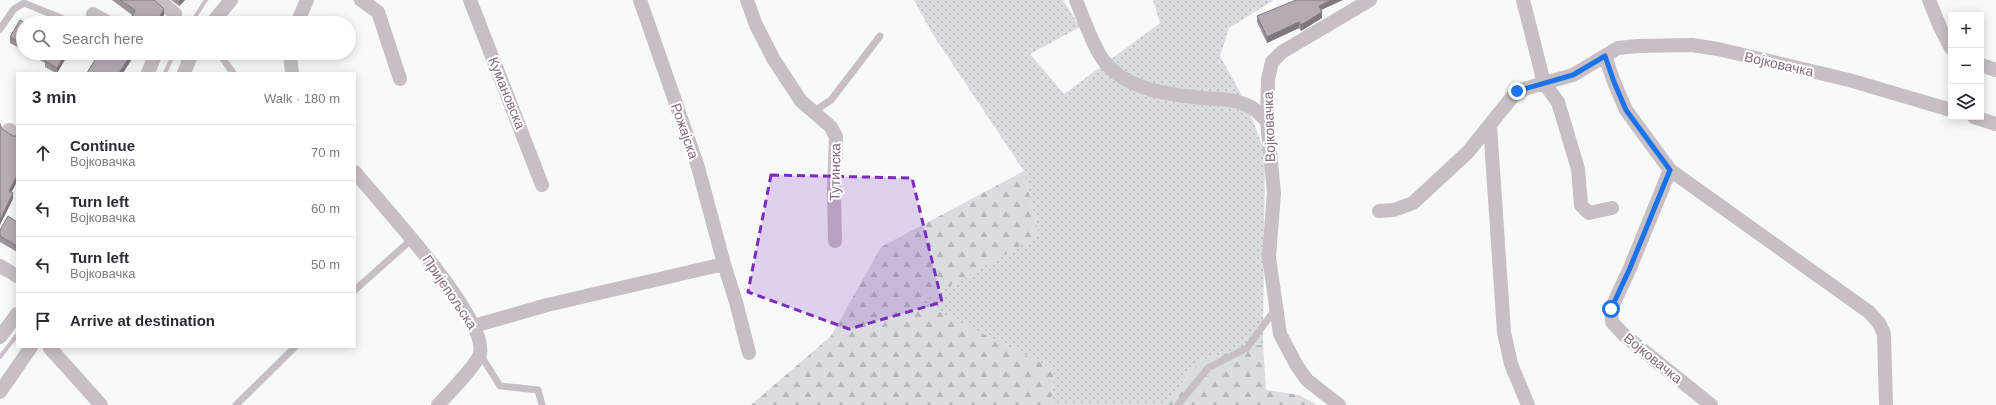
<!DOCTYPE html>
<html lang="en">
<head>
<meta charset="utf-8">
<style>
  :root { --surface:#fff; --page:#f7f7f7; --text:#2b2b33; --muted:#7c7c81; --line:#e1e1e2 }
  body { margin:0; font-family:Arial,sans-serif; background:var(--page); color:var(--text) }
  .controls { position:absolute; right:12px; top:12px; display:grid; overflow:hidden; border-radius:0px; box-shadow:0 2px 10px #0003 }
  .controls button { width:36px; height:36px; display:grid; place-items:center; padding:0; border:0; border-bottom:1px solid var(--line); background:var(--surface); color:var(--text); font:20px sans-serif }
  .stop { position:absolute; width:12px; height:12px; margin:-9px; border:3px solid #1a73e8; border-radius:50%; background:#fff }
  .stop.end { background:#1a73e8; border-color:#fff; box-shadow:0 1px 4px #0008 }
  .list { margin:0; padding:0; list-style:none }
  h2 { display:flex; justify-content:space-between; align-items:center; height:52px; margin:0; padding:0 16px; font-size:17px }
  h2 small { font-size:13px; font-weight:400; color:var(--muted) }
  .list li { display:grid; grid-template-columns:26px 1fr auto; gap:12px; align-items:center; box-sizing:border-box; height:56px; padding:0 16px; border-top:1px solid var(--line) }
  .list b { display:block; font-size:15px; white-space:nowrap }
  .list p { margin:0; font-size:13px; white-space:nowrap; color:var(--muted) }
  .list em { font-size:13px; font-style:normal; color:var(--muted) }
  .icon { flex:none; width:22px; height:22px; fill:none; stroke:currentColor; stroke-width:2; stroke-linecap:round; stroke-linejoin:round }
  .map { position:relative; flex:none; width:1996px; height:405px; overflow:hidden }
  .search { position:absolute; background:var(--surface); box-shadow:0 2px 10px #0003; left:16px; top:16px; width:340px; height:44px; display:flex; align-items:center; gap:10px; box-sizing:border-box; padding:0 14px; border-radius:22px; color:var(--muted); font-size:15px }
  .panel { position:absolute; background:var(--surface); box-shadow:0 2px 10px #0003; left:16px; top:72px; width:340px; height:276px; border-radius:0px }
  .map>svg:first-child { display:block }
</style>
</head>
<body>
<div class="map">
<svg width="1996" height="405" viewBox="0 0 1996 405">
  <defs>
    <pattern id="grass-dots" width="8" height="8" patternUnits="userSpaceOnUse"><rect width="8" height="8" fill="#d9dde0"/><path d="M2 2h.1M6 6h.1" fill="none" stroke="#b6b7bb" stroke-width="1.8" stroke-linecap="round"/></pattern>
    <pattern id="forest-firs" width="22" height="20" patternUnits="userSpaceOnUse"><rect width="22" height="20" fill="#d9dde0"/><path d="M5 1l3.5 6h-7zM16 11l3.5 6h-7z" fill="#b6b7bb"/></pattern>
  </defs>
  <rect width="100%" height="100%" fill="#f8f9f9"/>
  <path fill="url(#grass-dots)" d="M914,0H1063L1080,27L1030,54L1064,94L1160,23L1153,0H1274L1229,28L1220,56L1246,103L1265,153L1263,344L1199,361L1165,405H1051L1054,370L920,302L1039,235L1024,171L932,33Z"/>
  <path fill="url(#forest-firs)" d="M1024,171L1039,235L921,302L1054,370L1051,405H751L831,336L881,247Z
    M1263,344L1266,390L1299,395L1316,404L1315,405H1165L1199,361Z"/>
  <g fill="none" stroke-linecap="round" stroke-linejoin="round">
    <path stroke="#ccc0ca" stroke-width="4" d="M191,23L206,0
      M165,73L174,53
      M0,357L17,335"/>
    <path stroke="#c7bfc4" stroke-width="7" d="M87,23L93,14
      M0,29L14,9L24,3L73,23
      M219,53L233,73
      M813,112L831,100L880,36
      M355,290L412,239
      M480,354L500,386L538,390L542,405
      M236,405L295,347
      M1178,405L1208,368L1247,348L1276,308"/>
    <path stroke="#c7bfc4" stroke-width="14" d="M159,0L175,14L171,23
      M361,0L378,12L400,79
      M470,0L542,185
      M640,0L698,167L724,264L736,302L749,353
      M747,0L756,25L774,60L801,101L831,127L836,137L834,191L835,241
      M1076,0C1083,17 1093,47 1104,61C1126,90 1170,95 1204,98C1220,99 1236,99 1251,107C1257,110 1262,117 1267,121
      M1929,0L1940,27L1951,48
      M93,14L109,23
      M212,23L231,0
      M297,23L307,0
      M290,53L292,73
      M1605,56L1614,82L1626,110L1670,170L1869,312L1879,323L1884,334L1886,405
      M1981,65L1996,70
      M148,73L156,53
      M184,73L192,53
      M1974,117L1996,124
      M1490,125L1504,332L1511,364L1528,405
      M9,130L17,134
      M1670,170L1630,268L1611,309L1612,322L1624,335L1711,405
      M355,172C379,202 488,318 480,353C478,364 447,395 438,405
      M1612,208L1589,213L1581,205L1578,169L1558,102L1544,83L1573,75L1618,48L1638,46L1692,45L1718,49L1849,80L1951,110
      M1379,211L1394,210L1413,203L1468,152L1517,91L1544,83L1523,0
      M0,266L17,276
      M474,326L547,305L724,264
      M0,337L17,314
      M49,347L101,405
      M0,392L31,347
      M1339,405L1307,380L1297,366L1280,334L1269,257L1274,193L1267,121L1268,79L1272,62L1282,52L1370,0"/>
  </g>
  <path fill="#9d939a" d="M112,0H154L164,15L159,23H134L132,22V15Z
    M171,0H185L179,6Z
    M1322,10V18L1301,31L1299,28L1267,43L1257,22V16Z
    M23,23V50L10,43V37Z
    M28,53H69L57,73H56L45,67V63Z
    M17,222V252L0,242V230Z"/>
  <path fill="#80787d" d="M179,0H185L179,6Z
    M1331,0H1343L1319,11V6Z
    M164,9V15L159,23H156Z
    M1322,12V18L1301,31V25Z
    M1299,22V28L1267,43V37Z
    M66,53H69L57,73V68Z
    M132,53H136L123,73H119Z
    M17,176V182L9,197V191Z
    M13,193V199L0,225V220Z"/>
  <path fill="#b7abb3" stroke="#80787d" d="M120,0H154L164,9L156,23H145L132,16L135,10Z
    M1296,0H1331L1319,6L1322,12L1301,25L1299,22L1267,37L1257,16Z
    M20,20L25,23H23V44L10,37Z
    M38,53H66L57,68L45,61L47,58Z
    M101,53H132L119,73H87L96,58L98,59Z
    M0,124L2,129L13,136H17V176L9,191L13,193L0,220Z
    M8,216L17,222V246L0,236V230Z"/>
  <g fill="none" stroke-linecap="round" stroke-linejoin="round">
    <path stroke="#1a73e8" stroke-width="5" d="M1517,91L1573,75L1605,56L1614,82L1626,110L1670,170L1630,268L1611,309"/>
  </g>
  <path fill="#7b2cbf" fill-opacity="0.2" stroke="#7b2cbf" stroke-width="3" stroke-dasharray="8 5" stroke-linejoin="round" d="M771,175L912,178L942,302L849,329L748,292Z"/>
  <g text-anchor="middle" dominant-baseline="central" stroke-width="4" stroke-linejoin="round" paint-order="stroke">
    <g font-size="14" fill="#856c7c" stroke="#fff">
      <text transform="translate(1779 64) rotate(13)">Војковачка</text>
      <text transform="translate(507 93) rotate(68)">Кумановска</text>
      <text transform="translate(1269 127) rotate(-92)">Војковачка</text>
      <text transform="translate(685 131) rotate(71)">Рожајска</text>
      <text transform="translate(835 172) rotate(-89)">Тутинска</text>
      <text transform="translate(450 292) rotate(56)">Пријепољска</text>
      <text transform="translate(1653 358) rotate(39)">Војковачка</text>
    </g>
  </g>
</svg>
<div class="controls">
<button>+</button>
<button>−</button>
<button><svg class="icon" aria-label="layers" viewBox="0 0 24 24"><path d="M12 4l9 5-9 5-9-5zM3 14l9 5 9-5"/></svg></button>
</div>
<div class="stop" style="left:1611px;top:309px"></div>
<div class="stop end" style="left:1517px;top:91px"></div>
<div class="search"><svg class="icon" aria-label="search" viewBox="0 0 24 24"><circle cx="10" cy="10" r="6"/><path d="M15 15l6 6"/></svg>Search here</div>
<section class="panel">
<h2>3 min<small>Walk · 180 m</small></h2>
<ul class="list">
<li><svg class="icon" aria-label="ahead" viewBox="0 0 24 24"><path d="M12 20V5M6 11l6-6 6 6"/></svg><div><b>Continue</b><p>Војковачка</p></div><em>70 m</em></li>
<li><svg class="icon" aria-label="left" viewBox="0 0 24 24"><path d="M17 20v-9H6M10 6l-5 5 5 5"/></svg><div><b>Turn left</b><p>Војковачка</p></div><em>60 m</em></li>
<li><svg class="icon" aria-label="left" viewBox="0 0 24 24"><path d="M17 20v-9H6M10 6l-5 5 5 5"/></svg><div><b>Turn left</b><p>Војковачка</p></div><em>50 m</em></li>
<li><svg class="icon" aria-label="arrive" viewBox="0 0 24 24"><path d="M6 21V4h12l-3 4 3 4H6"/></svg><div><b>Arrive at destination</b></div></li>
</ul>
</section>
</div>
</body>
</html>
